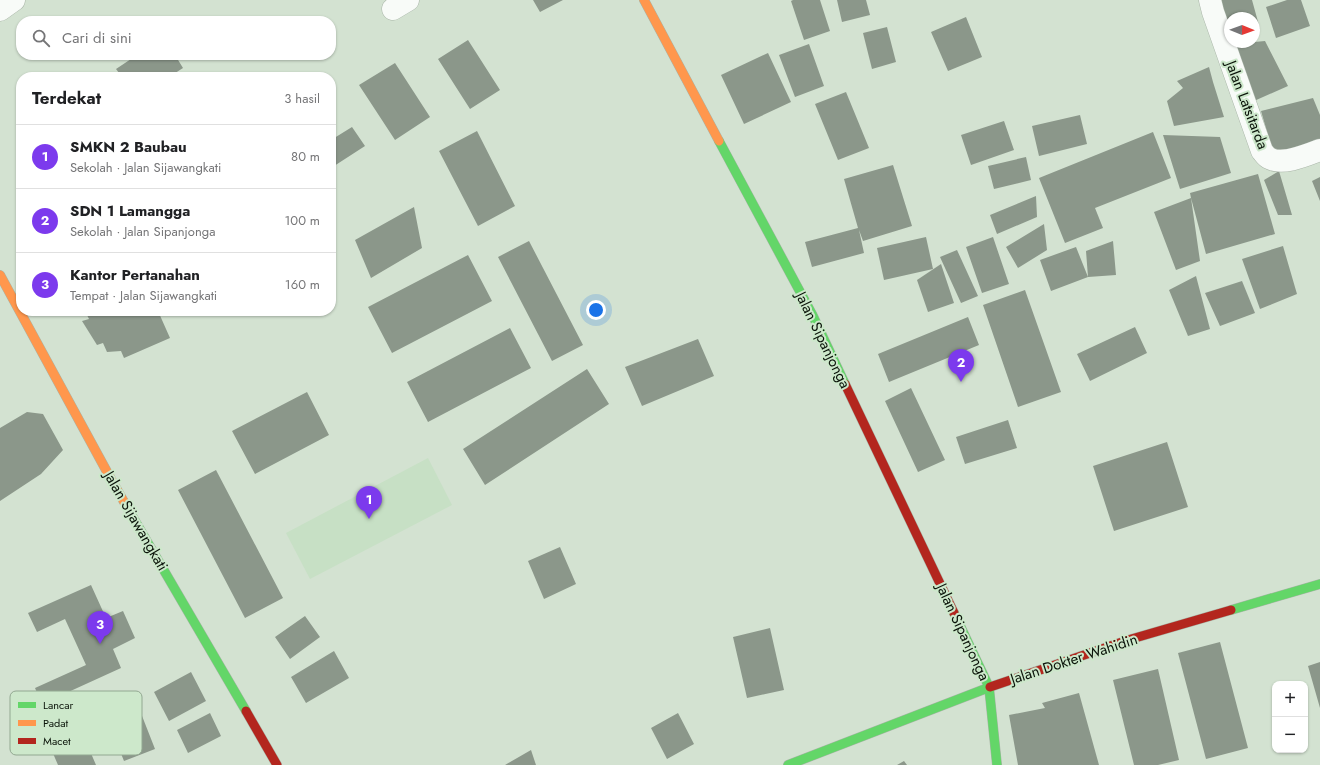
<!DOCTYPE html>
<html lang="id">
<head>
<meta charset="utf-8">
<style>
  :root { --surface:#fff; --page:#f2f2f2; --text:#202124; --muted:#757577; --line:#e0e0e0; --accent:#7c3aed }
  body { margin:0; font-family:Jost,sans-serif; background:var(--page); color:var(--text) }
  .controls { position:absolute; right:12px; bottom:12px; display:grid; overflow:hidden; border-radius:8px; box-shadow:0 1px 3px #0004 }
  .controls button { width:36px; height:36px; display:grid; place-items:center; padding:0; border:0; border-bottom:1px solid var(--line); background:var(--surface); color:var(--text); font:20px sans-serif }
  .compass { position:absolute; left:1224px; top:12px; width:36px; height:36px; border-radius:50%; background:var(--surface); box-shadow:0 1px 3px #0004; rotate:91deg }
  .you { position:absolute; left:596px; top:310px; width:14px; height:14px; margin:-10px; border:3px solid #fff; border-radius:50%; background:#1a73e8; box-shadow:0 0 0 6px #1a73e833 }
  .badge { display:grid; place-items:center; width:26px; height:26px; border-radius:50%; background:var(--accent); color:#fff; font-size:13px; font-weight:700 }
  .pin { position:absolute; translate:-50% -33px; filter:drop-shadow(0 1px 2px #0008) }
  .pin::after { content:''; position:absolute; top:21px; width:14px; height:12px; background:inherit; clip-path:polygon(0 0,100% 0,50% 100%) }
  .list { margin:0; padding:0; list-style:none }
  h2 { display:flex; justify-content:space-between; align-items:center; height:52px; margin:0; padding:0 16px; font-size:17px }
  h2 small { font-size:13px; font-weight:400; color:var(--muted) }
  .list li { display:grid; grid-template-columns:26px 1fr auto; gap:12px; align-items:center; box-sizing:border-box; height:64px; padding:0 16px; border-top:1px solid var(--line) }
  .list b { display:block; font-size:15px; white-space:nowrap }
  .list p { margin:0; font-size:13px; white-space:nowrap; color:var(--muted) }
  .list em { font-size:13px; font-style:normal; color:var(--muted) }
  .icon { flex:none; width:22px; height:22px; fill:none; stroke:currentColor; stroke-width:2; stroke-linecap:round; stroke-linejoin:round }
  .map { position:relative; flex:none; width:1320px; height:765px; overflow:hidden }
  .search { position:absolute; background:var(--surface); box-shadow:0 1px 3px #0004; left:16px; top:16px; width:320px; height:44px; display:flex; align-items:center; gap:10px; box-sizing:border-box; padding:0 14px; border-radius:16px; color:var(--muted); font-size:15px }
  .panel { position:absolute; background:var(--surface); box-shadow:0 1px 3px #0004; left:16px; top:72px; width:320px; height:244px; border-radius:16px }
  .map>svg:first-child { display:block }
</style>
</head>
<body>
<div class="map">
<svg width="1320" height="765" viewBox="0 0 1320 765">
  <rect width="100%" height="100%" fill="#d3e2d1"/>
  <path fill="#c7e0c5" d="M428,458L452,505L310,579L286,533Z"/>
  <path fill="#8b978a" d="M533,0H563L540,12Z
    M793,0H820L830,31L804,40L791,1Z
    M837,0H866L870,15L842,22Z
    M1216,0H1252L1260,29L1254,30V18H1230V37Z
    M1287,0H1301L1310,26L1276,38L1266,7Z
    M966,17L982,57L948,71L931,32Z
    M887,27L896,62L872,69L863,33Z
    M468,40L500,90L470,109L438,59Z
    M1265,41L1288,86L1254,101L1234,44Z
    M809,44L824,86L795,97L779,55Z
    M768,53L791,102L744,124L721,75Z
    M137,55H175L183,68L169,77H122L116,69Z
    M395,63L430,117L395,140L359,85Z
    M1209,67L1213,82L1224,117L1174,126L1167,101L1183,88L1177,81Z
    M846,92L869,148L838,160L815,104Z
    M1313,98L1320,115V143L1274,156L1261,111Z
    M1080,115L1087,144L1039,156L1032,126Z
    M1004,121L1014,150L971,165L961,135Z
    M352,127L365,146L331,168V140Z
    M477,131L515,206L478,226L439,151Z
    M1153,132L1171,178L1095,208L1103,228L1065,243L1039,178Z
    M1163,135L1220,137L1231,173L1180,189Z
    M1026,157L1031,180L994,189L988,166Z
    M893,165L912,226L863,241L859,230L864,253L812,267L805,242L858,228L844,179Z
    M1279,171L1292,215H1278L1264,180Z
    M1258,174L1275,234L1206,254L1191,198L1200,261L1176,270L1154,212L1191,198L1190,193Z
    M1320,177V201L1312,181Z
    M1036,196L1037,217L997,234L990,215Z
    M414,207L422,248L371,278L355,240Z
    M1044,224L1047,250L1018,268L1006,247Z
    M926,237L933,269L884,280L877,248Z
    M993,237L1009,284L982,293L966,247Z
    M529,241L583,345L552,361L498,257Z
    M1113,241L1116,275L1088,277L1086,251Z
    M1283,246L1297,294L1260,309L1242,259Z
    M1076,247L1088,277L1051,291L1040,260Z
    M957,250L978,296L961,303L940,257Z
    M468,255L492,301L392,353L368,307Z
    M941,264L954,303L928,312L917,280Z
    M1196,276L1210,329L1188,336L1169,290Z
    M1242,281L1255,313L1220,326L1205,293Z
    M1025,290L1061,392L1018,407L983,305Z
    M85,311H158L170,338L124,358L121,351L107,352L103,343L97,345L82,321L89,319Z
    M968,317L979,345L889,382L878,354Z
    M1135,327L1147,353L1090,381L1077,354Z
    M510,328L531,368L428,422L407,382Z
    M698,339L714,376L642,406L625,367Z
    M587,369L609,404L485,485L463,449Z
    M911,388L945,460L918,472L885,401Z
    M307,392L329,435L255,474L232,431Z
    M27,412L43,414L63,450L41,474L0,501V428Z
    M1008,420L1017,448L965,464L956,437Z
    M1167,442L1188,507L1114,531L1093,466Z
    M216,470L283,598L245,618L178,490Z
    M560,547L576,584L544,599L528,561Z
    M91,585L106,618L123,611L135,638L113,649L121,668L42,704L35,688L86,665L65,619L37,632L28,613Z
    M305,616L320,637L290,659L275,637Z
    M770,628L784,690L747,698L733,637Z
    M1220,642L1248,748L1206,759L1178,653Z
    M334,651L349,678L306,703L291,677Z
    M1320,662V708L1308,666Z
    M1158,669L1179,760L1158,765H1134L1113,680Z
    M191,672L206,701L169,721L154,692Z
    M1079,693L1099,765H1018L1009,715L1045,708L1042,703Z
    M135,698L155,749L124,761L104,711Z
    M210,713L221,736L188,753L177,730Z
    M678,713L694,744L667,759L651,728Z
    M78,723L96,765H58L46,737Z
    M531,750L536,765H505Z
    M904,761L907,765H897Z"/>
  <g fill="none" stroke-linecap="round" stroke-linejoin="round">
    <defs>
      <path id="street" d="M1210,0L1213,12L1262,151C1264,153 1266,157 1269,158C1282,166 1307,155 1320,150
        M393,9L408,0
        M0,10L14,0"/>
      <path id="fast" d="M719,141L812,314L845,384
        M131,514L246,711
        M1231,610L1320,584
        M954,613L989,687L997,765
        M788,765L990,687"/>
      <path id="slow" d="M644,0L719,141
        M0,275L112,481L131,514"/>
      <path id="jam" d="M845,384L954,613
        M990,687L1128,640L1231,610
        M246,711L277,765"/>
    </defs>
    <use href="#street" stroke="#a8b4a7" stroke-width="23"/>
    <use href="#fast" stroke="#a8b4a7" stroke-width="10"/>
    <use href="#slow" stroke="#a8b4a7" stroke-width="10"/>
    <use href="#jam" stroke="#a8b4a7" stroke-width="10"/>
    <use href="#street" stroke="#f8fbf8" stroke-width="22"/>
    <use href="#fast" stroke="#63d668" stroke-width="9"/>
    <use href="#slow" stroke="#ff974d" stroke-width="9"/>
    <use href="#jam" stroke="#b3261e" stroke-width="9"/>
  </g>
  <g text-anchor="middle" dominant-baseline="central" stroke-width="4" stroke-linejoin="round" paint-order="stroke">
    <g font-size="15" fill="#0a1309" stroke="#cde8cb">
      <text transform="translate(1247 105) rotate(69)">Jalan Latsitarda</text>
      <text transform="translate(823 340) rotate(64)">Jalan Sipanjonga</text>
      <text transform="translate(136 521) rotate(60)">Jalan Sijawangkati</text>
      <text transform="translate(963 632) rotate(65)">Jalan Sipanjonga</text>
      <text transform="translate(1074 659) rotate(-18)">Jalan Dokter Wahidin</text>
    </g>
  </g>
  <rect x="10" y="691" width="132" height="64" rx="6" fill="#cde8cb" stroke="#92a891" stroke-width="1"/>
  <rect x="18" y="702" width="18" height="6" fill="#63d668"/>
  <rect x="18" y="720" width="18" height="6" fill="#ff974d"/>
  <rect x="18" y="738" width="18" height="6" fill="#b3261e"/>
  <g font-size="11" fill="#0a1309">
    <text x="43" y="709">Lancar</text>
    <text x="43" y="727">Padat</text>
    <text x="43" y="745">Macet</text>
  </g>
</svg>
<div class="controls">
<button>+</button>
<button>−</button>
</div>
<svg class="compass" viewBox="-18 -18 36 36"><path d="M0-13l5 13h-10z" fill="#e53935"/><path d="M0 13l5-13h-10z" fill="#757577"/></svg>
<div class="you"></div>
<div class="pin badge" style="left:369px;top:519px">1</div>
<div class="pin badge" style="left:961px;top:382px">2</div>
<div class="pin badge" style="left:100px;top:644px">3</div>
<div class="search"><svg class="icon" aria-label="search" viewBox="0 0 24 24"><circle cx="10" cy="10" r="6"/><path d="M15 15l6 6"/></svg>Cari di sini</div>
<section class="panel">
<h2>Terdekat<small>3 hasil</small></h2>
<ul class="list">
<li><span class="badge">1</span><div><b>SMKN 2 Baubau</b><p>Sekolah · Jalan Sijawangkati</p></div><em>80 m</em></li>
<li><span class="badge">2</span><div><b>SDN 1 Lamangga</b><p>Sekolah · Jalan Sipanjonga</p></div><em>100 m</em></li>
<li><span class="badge">3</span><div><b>Kantor Pertanahan</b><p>Tempat · Jalan Sijawangkati</p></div><em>160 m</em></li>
</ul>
</section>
</div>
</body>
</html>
